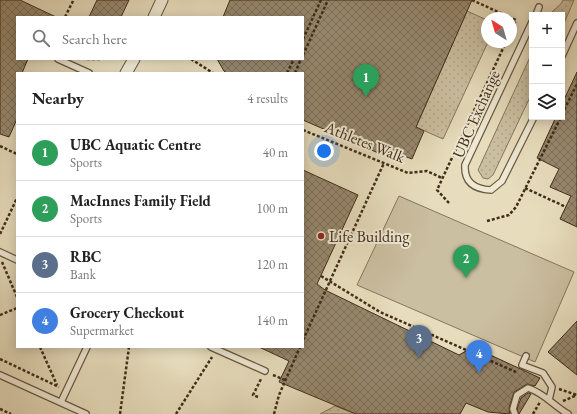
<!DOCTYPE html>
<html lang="en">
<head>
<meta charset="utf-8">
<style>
  :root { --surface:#fff; --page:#f6f6f6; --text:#222; --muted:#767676; --line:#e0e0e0; --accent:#ea580c }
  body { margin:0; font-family:"EB Garamond",serif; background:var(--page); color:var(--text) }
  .controls { position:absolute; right:12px; top:12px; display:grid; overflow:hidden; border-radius:0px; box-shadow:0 2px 10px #0003 }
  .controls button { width:36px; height:36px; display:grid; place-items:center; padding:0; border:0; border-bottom:1px solid var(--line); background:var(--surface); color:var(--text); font:20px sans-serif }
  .compass { position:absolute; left:481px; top:12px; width:36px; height:36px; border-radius:50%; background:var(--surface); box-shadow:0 2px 10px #0003; rotate:323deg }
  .you { position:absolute; left:324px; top:151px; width:14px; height:14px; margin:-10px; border:3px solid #fff; border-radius:50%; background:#1a73e8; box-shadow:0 0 0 6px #1a73e833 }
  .badge { display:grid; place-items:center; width:26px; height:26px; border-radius:50%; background:var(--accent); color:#fff; font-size:13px; font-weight:700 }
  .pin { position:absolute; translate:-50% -33px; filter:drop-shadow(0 1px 2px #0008) }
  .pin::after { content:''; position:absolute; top:21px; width:14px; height:12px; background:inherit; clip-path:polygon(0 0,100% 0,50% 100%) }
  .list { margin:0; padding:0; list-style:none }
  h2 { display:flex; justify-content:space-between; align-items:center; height:52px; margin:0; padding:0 16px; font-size:17px }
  h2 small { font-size:13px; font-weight:400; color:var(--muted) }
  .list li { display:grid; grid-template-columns:26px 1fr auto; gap:12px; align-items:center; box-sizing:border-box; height:56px; padding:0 16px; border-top:1px solid var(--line) }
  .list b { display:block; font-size:15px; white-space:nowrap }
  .list p { margin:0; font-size:13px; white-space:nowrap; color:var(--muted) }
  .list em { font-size:13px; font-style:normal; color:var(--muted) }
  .icon { flex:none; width:22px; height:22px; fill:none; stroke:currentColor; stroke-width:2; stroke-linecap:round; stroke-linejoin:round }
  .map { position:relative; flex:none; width:577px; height:414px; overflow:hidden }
  .search { position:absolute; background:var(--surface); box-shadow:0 2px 10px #0003; left:16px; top:16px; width:288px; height:44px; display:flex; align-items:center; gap:10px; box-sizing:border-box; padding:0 14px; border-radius:0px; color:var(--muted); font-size:15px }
  .panel { position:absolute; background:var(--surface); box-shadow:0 2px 10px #0003; left:16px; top:72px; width:288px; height:276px; border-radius:0px }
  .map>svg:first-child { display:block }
</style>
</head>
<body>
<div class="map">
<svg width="577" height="414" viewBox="0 0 577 414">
  <defs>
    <pattern id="grass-dots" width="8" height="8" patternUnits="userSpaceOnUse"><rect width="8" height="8" fill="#cbbfa1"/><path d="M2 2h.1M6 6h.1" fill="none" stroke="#afa48a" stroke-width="1.8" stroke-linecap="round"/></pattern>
    <pattern id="building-cross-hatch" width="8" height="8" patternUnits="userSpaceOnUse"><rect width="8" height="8" fill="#97896f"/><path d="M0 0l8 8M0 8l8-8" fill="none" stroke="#7d705a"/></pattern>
  </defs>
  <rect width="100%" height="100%" fill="#e7ddbd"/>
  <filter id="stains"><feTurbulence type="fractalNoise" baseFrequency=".005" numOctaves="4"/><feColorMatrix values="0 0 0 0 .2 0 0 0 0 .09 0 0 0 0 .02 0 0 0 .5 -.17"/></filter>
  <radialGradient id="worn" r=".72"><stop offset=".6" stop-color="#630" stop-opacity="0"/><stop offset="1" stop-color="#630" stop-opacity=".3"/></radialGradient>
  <path fill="url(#grass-dots)" stroke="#86765e" d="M563,0H574L562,28V15H550C554,8 560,7 563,0Z
    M467,11L487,20L488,42L443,139L416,127Z
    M531,55L532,93L493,175L488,179L483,178L478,170Z
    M335,406L356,414H320Z"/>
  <path fill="#cbbfa1" stroke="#86765e" d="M399,196L574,272L535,362L357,285Z"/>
  <path fill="url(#building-cross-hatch)" stroke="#402d1a" d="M0,0H20L56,17H17V59H28L22,73H17V119L9,137L0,134Z
    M97,0H129L121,17H89Z
    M230,0H472L416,127L424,131L412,159L404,156L401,163L303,120V73H227L224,71L217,59H303V17H223Z
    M577,72V227L560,219L571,196L550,187L559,169L537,158L556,117H562V104Z
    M303,170L358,195L317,284L325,290L459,355L473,347L540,378L535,386L527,384L514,392L509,408L510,414L488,412L466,403L460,414H356L279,382L289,361L259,347H303Z
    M577,321V375L548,352Z
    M528,393L531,394L519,414L517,409L521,398Z"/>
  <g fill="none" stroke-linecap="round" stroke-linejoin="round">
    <defs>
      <path id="service" d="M536,15L539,7
        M532,22L465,165C464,182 474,189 491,190L502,181L534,117
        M562,56L577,23
        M58,59L89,73
        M0,252L17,260
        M211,347L265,371
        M526,356L522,365L543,373L552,387L549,400
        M0,375L86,414
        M61,402L87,347
        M515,414L513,409L517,395L528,388C544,393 554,406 568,414"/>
      <path id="minor" d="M154,17L162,0
        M126,73L134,59"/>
    </defs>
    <use href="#service" stroke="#6a5943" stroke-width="8"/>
    <use href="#minor" stroke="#6a5943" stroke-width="13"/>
    <path stroke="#402d1a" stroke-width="2.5" stroke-dasharray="3 2" stroke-linecap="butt" d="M472,0L516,20L511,31
      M65,17L73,1
      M303,39L321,0
      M303,55L328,0
      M87,59H101
      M191,59L213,73
      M287,73L294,59
      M295,73L301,59
      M562,114L577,84
      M303,130L408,173L427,171L442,178
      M0,146L17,154
      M525,188L566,207
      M449,203L437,190L506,42
      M487,221L509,215L516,207L561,117
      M0,234L17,198
      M2,262L17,297
      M321,276L380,312L516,372
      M0,315L17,308
      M303,340L384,163
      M40,347L57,385
      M0,359L59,387
      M273,375L285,380
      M559,389L577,395
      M258,397L253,395L261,379
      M563,401L577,395
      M0,409L11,414
      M120,414L129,347
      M176,414L212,357
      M274,414L279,395L300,347
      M533,414L540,402"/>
    <use href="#service" stroke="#efe9d4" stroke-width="5.5"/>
    <use href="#minor" stroke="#efe9d4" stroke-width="11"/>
  </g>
  <circle fill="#8f2418" stroke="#efe9d4" stroke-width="1.5" cx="321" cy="236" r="4"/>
  <g text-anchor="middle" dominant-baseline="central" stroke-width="4" stroke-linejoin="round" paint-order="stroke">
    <g font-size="16" fill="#402d1a" stroke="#efe9d4">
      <text transform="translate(476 114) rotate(-66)">UBC Exchange</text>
      <text transform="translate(365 142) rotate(22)">Athletes Walk</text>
    </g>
    <g font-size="16" fill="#402d1a" stroke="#efe9d4" text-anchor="start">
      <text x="329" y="236">Life Building</text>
    </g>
  </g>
  <rect width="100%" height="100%" filter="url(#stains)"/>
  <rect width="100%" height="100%" fill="url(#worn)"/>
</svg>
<div class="controls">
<button>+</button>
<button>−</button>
<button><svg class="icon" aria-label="layers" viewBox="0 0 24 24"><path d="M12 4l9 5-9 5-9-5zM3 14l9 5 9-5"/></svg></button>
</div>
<svg class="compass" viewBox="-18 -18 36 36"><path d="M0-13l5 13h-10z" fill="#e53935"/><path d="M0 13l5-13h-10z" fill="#767676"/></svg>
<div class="you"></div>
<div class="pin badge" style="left:366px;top:97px;background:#2e9e5b">1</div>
<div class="pin badge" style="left:466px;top:278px;background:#2e9e5b">2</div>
<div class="pin badge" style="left:419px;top:358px;background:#5c6f8a">3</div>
<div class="pin badge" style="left:479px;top:373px;background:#3f7fe0">4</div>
<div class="search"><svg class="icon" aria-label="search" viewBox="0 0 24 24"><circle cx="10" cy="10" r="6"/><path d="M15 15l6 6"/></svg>Search here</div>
<section class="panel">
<h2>Nearby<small>4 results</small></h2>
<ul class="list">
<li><span class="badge" style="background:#2e9e5b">1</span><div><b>UBC Aquatic Centre</b><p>Sports</p></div><em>40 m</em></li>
<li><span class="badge" style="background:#2e9e5b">2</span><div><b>MacInnes Family Field</b><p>Sports</p></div><em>100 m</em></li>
<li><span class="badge" style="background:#5c6f8a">3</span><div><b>RBC</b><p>Bank</p></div><em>120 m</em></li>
<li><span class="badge" style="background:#3f7fe0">4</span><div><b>Grocery Checkout</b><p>Supermarket</p></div><em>140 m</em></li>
</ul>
</section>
</div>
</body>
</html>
